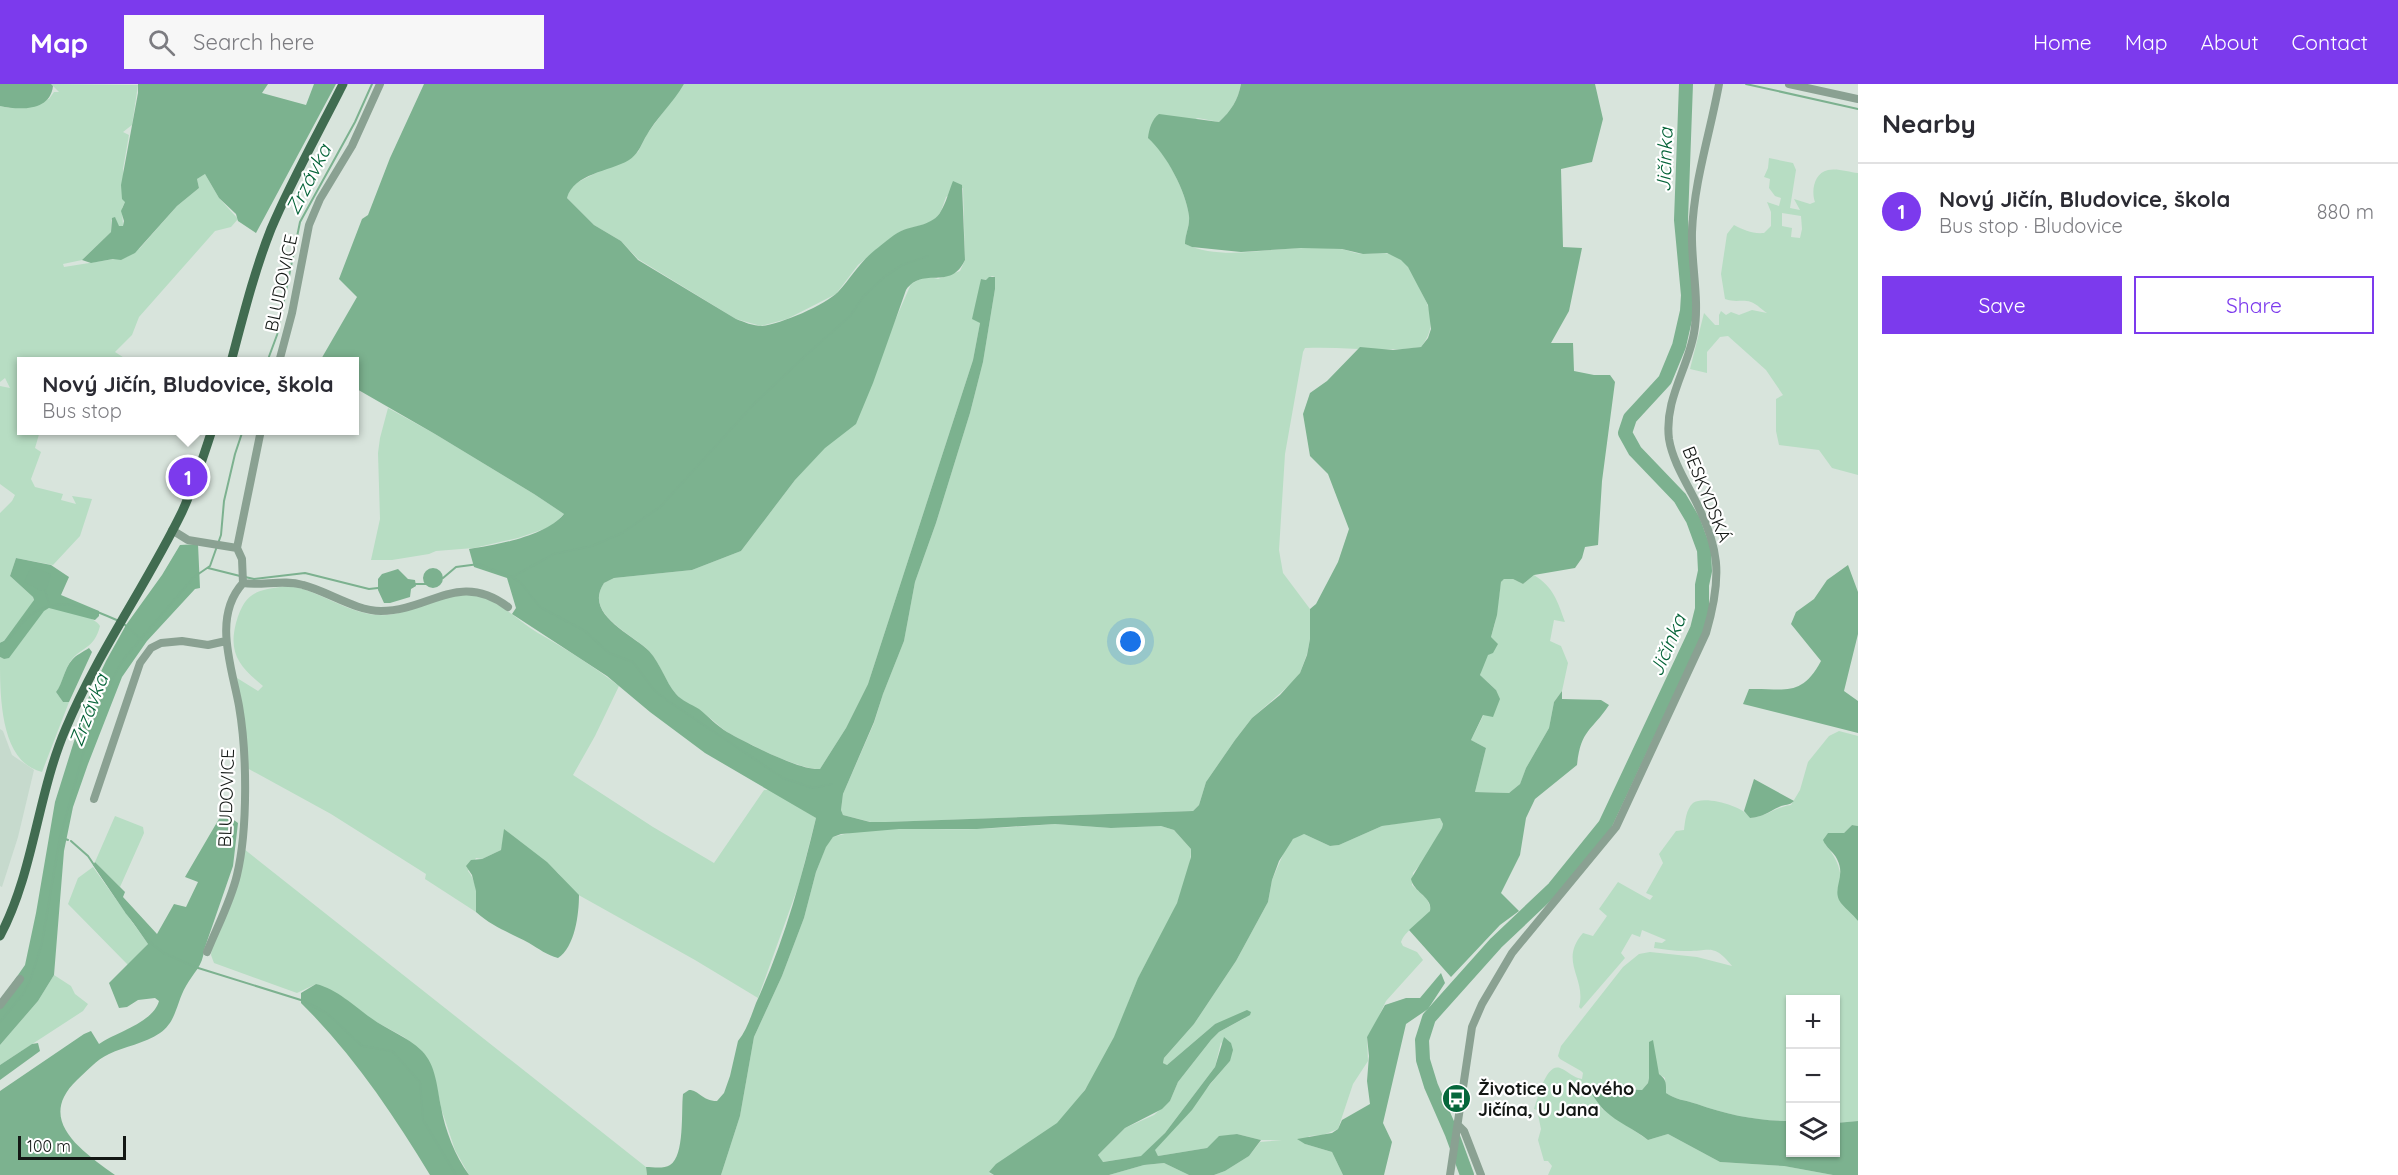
<!DOCTYPE html>
<html lang="en">
<head>
<meta charset="utf-8">
<style>
  :root { --surface:#fff; --page:#f7f7f7; --text:#2b2b33; --muted:#7c7c81; --line:#e1e1e2; --accent:#7c3aed }
  body { margin:0; font-family:Quicksand,sans-serif; background:var(--page); color:var(--text) }
  .controls { position:absolute; right:18px; bottom:18px; display:grid; overflow:hidden; border-radius:0px; box-shadow:0 2px 4px #0004 }
  .controls button { width:54px; height:54px; display:grid; place-items:center; padding:0; border:0; border-bottom:2px solid var(--line); background:var(--surface); color:var(--text); font:30px sans-serif }
  .scale { position:absolute; left:18px; bottom:15px; width:108px; box-sizing:border-box; padding-left:6px; border:3px solid #131714; border-top:0; font-size:16px; line-height:21px; white-space:nowrap; color:#131714; -webkit-text-stroke:4px #fff; paint-order:stroke }
  .you { position:absolute; left:1131px; top:558px; width:21px; height:21px; margin:-15px; border:4px solid #fff; border-radius:50%; background:#1a73e8; box-shadow:0 0 0 9px #1a73e833 }
  .badge { display:grid; place-items:center; width:39px; height:39px; border-radius:50%; background:var(--accent); color:#fff; font-size:20px; font-weight:700 }
  .pin { position:absolute; translate:-50% -50%; border:3px solid #fff; box-shadow:0 2px 6px #0006 }
  .popup { position:absolute; left:17px; top:273px; width:342px; height:78px; box-sizing:border-box; display:grid; place-content:center; border-radius:0px; background:var(--surface); filter:drop-shadow(0 2px 4px #0005); font-size:20px; white-space:nowrap; color:var(--muted) }
  .popup b { font-size:22px; color:var(--text) }
  .popup::after { content:''; position:absolute; left:50%; top:100%; margin-left:-12px; border:12px solid transparent; border-top-color:var(--surface) }
  .list { margin:0; padding:0; list-style:none }
  h2 { display:flex; justify-content:space-between; align-items:center; height:78px; margin:0; padding:0 24px; font-size:26px }
  h2 small { font-size:20px; font-weight:400; color:var(--muted) }
  .list li { display:grid; grid-template-columns:39px 1fr auto; gap:18px; align-items:center; box-sizing:border-box; height:96px; padding:0 24px; border-top:2px solid var(--line) }
  .list b { display:block; font-size:22px; white-space:nowrap }
  .list p { margin:0; font-size:20px; white-space:nowrap; color:var(--muted) }
  .list em { font-size:20px; font-style:normal; color:var(--muted) }
  .actions { display:flex; gap:12px; padding:18px 24px }
  .actions a { flex:1; padding:14px 0; border:2px solid var(--accent); border-radius:0px; text-align:center; font-size:21px; color:var(--accent) }
  .actions .main { background:var(--accent); color:#fff }
  .icon { flex:none; width:33px; height:33px; fill:none; stroke:currentColor; stroke-width:2; stroke-linecap:round; stroke-linejoin:round }
  .map { position:relative; flex:none; width:1858px; height:1091px; overflow:hidden }
  header { display:flex; align-items:center; gap:36px; box-sizing:border-box; height:84px; padding:0 30px; background:var(--accent); color:#fff }
  header strong { font-size:28px }
  nav { display:flex; gap:33px; margin-inline-start:auto; font-size:21px }
  .search { width:420px; height:54px; background:var(--page); display:flex; align-items:center; gap:15px; box-sizing:border-box; padding:0 21px; border-radius:0px; color:var(--muted); font-size:22px }
  main { display:flex }
  aside { flex:1; background:var(--surface) }
  .map>svg:first-child { display:block }
</style>
</head>
<body>
<header>
<strong>Map</strong>
<div class="search"><svg class="icon" aria-label="search" viewBox="0 0 24 24"><circle cx="10" cy="10" r="6"/><path d="M15 15l6 6"/></svg>Search here</div>
<nav><a>Home</a><a>Map</a><a>About</a><a>Contact</a></nav>
</header>
<main>
<div class="map">
<svg width="1858" height="1091" viewBox="0 0 1858 1091">
  <rect width="100%" height="100%" fill="#d8e4dc"/>
  <path fill="#c6dacd" d="M0,645L3,647L12,671L34,686L18,753L2,803L0,802Z"/>
  <path fill="#b7ddc3" fill-rule="evenodd" d="M51,0L138,1L132,41L123,48L129,51L123,85L125,118L122,124L123,142L119,143L115,134L111,136V148L82,176L63,180L64,183L127,173L140,164L177,122L199,104L197,95L205,90L219,114L238,135L231,143L215,147L139,233L132,251L115,268L129,277L21,278V346L40,347L35,364L41,368L31,395L35,403L63,410L61,416L76,420L72,412L92,415L80,452L53,481L16,474L10,492L33,513L34,517L4,557L0,559V429L12,417L15,411L0,400V302L10,304L5,294L0,298V22L9,24L49,15L54,8H59Z
    M684,0H1241C1238,16 1231,27 1219,38L1198,34L1149,54C1166,70 1186,107 1189,132C1190,142 1185,150 1185,160C1222,177 1266,164 1304,164C1316,163 1329,164 1341,165C1348,166 1356,170 1363,170C1379,170 1390,166 1403,177C1413,186 1418,201 1424,213C1433,231 1434,247 1421,263C1383,269 1344,262 1305,264L1303,268L1285,370L1279,466L1283,489L1310,525V555L1307,570L1300,589L1293,598L1252,634L1235,656L1206,698L1199,721L1193,727L887,738H871L843,731L841,726L843,710L874,639L883,610L904,557L915,498L936,439L970,329L983,278L995,205V193L992,192L987,196L981,195L980,239L973,276L868,600L846,644L820,685C799,686 747,659 727,648C720,643 713,636 706,631C696,624 684,619 676,610C664,596 660,577 646,564C628,548 584,528 604,499L614,494L692,486L741,467L795,396L824,364L847,346L911,200L922,194L930,193L938,195L960,187L965,176L963,104L946,113L941,127L937,133L929,139L901,147L888,156L858,181L836,210L787,235L761,242L736,235L638,175L621,157L594,141L567,114L569,105L578,98L638,68L647,50Z
    M1769,74L1793,79L1796,86L1790,124L1800,126L1794,115L1810,120L1815,118C1811,107 1814,89 1828,86C1837,84 1849,88 1858,89V391L1832,384L1819,366L1779,361L1776,347V315L1783,311L1766,286L1728,252L1720,253L1707,268V289L1690,285L1704,229L1715,241H1719V231L1721,227L1726,231L1731,228L1739,231L1752,226L1767,229C1762,226 1757,220 1751,218C1742,215 1736,219 1725,215L1721,190L1727,150L1734,141C1744,146 1752,150 1764,149L1771,142V128L1767,118L1779,122L1781,114L1775,112L1769,104L1770,95L1764,93L1768,84ZM1782,129L1801,132L1802,145L1800,154L1791,153L1792,144L1782,142Z
    M388,324L435,350L534,410L564,430L550,443L518,454L474,464L436,467L429,470L392,476H371L380,435L378,369L380,354Z
    M1534,491C1554,504 1557,516 1565,538L1554,536L1550,557L1561,562L1568,579L1562,607L1554,618L1549,644L1526,684L1520,700L1509,709L1475,708L1486,664L1471,656L1496,606L1480,591L1495,539L1501,498L1504,495H1513L1523,500Z
    M287,502C319,505 345,529 378,531C408,533 433,511 462,510C494,509 513,534 538,549C566,565 593,582 619,602L595,652L573,691L653,743L714,779L764,706H771L816,734L799,800L758,914L695,876L575,809L558,789L505,746L501,766L482,775L476,774L468,787C477,797 478,816 476,828L425,795L426,790L331,730L247,684L246,647L237,594L258,607L263,602C240,583 228,570 236,539C245,508 256,506 287,502Z
    M49,524C61,523 95,532 100,542C94,566 81,562 70,578C64,587 63,599 56,608L63,618H69L42,688C0,678 0,613 0,573L4,575C17,567 33,540 44,526Z
    M1839,647L1858,652V742L1852,741L1844,749H1828L1825,760C1844,783 1840,792 1843,820L1852,827L1858,837V1037L1836,1039V916H1790V1037C1758,1037 1727,1031 1697,1020C1685,1016 1676,1016 1666,1009L1665,994L1659,990L1649,958V994L1648,999L1642,1006L1627,1004L1625,1000L1615,1001L1612,1009L1584,1000L1598,1015L1602,1025L1648,1056L1668,1050L1720,1078L1784,1082L1833,1091H1548L1552,1082L1548,1077H1544L1538,1056L1541,1045L1537,1026L1534,1025C1538,1014 1546,979 1560,984C1568,987 1573,994 1582,995L1583,989L1581,987L1560,975L1558,972L1561,962L1623,883L1639,870L1650,868L1697,873L1732,882C1713,858 1709,868 1684,867C1674,867 1664,865 1654,864L1655,858L1662,859L1666,856L1642,846L1640,853L1632,850L1621,869L1625,874L1581,925L1579,923C1587,894 1558,878 1583,849L1593,852L1607,832L1599,825L1618,798L1650,816L1653,812L1646,809L1663,779L1659,770L1676,747L1684,746C1685,738 1686,725 1693,719C1704,711 1744,722 1750,734C1766,733 1775,723 1791,721L1800,706L1808,678L1829,652Z
    M115,732L143,743L144,749L120,803L95,778Z
    M1431,734H1440L1443,740L1442,744L1424,776L1413,789L1412,801L1427,815L1431,825C1424,839 1407,843 1401,858L1403,862L1417,868L1423,876L1386,917L1374,943L1367,953L1368,977L1353,1000L1338,1045L1323,1051L1309,1052L1305,1060L1332,1068L1343,1091H1214L1225,1087L1249,1072L1260,1058L1282,1056H1261L1237,1050L1219,1053L1207,1064L1158,1072L1154,1066C1182,1038 1204,1006 1230,977L1221,958L1215,983L1165,1049L1142,1072L1102,1078L1098,1071L1125,1044L1154,1031L1170,1017L1178,998L1211,956L1219,948L1245,934L1215,940L1167,981L1163,979L1164,974L1194,940L1236,877L1268,818L1272,796L1288,759L1299,751L1304,750L1330,762L1339,761L1382,742Z
    M1055,740L1111,744L1161,742L1174,746L1191,765C1191,807 1156,857 1138,895C1129,914 1123,935 1114,954C1100,984 1082,1014 1059,1038C1039,1059 1009,1067 989,1089L994,1091H721L740,1032L754,953L782,892L804,834L816,788L826,762L833,753C879,739 930,747 977,745C1003,744 1029,742 1055,740Z
    M244,765L646,1083L647,1091H469L455,1066L441,1024L435,994L426,972L404,953L371,935L345,915L316,900L297,909L214,879L211,871L213,857Z
    M93,783L148,860L128,881L68,820L78,794Z
    M54,891L71,902L75,910L88,920L83,927L0,981V961L38,917Z
    M1164,1079L1189,1091H1109L1144,1081Z"/>
  <path fill="#7cb28f" d="M0,0H51L53,2C50,28 19,26 0,22Z
    M138,0H268L262,9L306,21L314,0H336L256,149L238,137L236,130L219,114L205,90L197,95L199,104L177,122L135,169L121,176L113,175L91,179L82,176L111,148L112,134L115,133L119,142H123L124,137L121,127L125,118L122,115L121,101L138,9Z
    M424,0H684C673,19 656,34 645,54C641,62 637,71 629,76C609,88 574,89 567,114L594,141L621,157L638,176L736,235C744,238 753,242 762,242C781,240 825,221 838,208C851,194 859,179 875,166C883,160 891,152 901,147C914,141 933,142 941,127C946,119 949,107 953,97L962,101L965,176C950,208 924,181 906,206L873,299L856,340L825,364L795,396L741,467L692,486L614,494L604,499C583,530 632,550 649,567C661,580 665,597 676,610C682,617 691,620 699,625C708,632 717,642 727,648C747,659 800,687 820,685L846,644L868,600L973,276L980,239L972,235L981,195L986,196L989,193H995V205L983,278L970,329L936,439L915,498L904,557L883,610L874,638L843,710L841,726L843,731L870,738H886L1193,727L1199,721L1206,698L1235,656L1252,634L1280,611L1300,589L1307,571L1310,555V525L1316,520L1338,478L1349,445L1328,390L1310,372L1303,330L1310,309L1327,297L1360,263L1393,266L1421,263L1428,254L1431,245L1428,221L1408,183L1401,176L1387,169L1363,170L1342,165L1301,164L1241,168L1192,163L1185,160C1185,150 1190,142 1189,132C1186,107 1166,70 1148,54C1149,45 1152,35 1159,30L1219,38C1231,27 1238,16 1241,0H1595L1603,35L1592,78L1561,85L1563,163L1582,164L1569,227L1551,259H1573L1574,287L1594,291H1610L1615,298L1602,397L1598,461L1585,463L1582,474L1575,484L1534,491L1523,500L1513,495H1504L1501,498L1497,531L1491,553L1498,560L1493,569L1488,571L1480,591L1496,606L1500,615L1493,633L1483,631L1471,656L1486,664L1475,708L1509,709L1520,700L1526,684L1549,644L1554,618L1562,607V615L1601,616L1609,621C1591,648 1581,645 1577,681L1535,715L1526,734L1520,771L1501,809L1519,827L1500,841L1451,893L1409,846L1430,827C1433,813 1414,809 1411,795L1442,744L1443,740L1440,734L1382,742L1339,761L1330,762L1304,750L1293,755L1279,777L1272,796L1268,818L1236,877L1194,940L1164,974L1163,979L1167,981L1215,940L1247,926L1251,928L1250,931L1219,948L1211,956L1178,998L1170,1017L1162,1025L1125,1044L1098,1071L1103,1078L1141,1072L1165,1049L1215,983L1224,953L1231,959L1233,966L1230,977L1210,1000L1192,1026L1155,1066L1158,1072L1207,1064L1219,1052L1237,1050L1261,1056L1249,1072L1225,1087L1214,1091H1189L1164,1079L1144,1081L1109,1091H994L989,1088L996,1080L1057,1039L1085,1006L1114,953L1138,894L1177,819L1191,773V765L1174,746L1161,742L1111,744L1055,740L977,745H899L841,750L833,753L826,763L816,788L804,834L782,892L754,953L740,1032L721,1091H647L646,1083C653,1083 664,1085 670,1081C685,1072 681,1027 683,1010L689,1006C699,1006 702,1017 717,1017L724,1009L730,992L738,957C747,946 751,932 756,919C783,860 801,797 816,734L705,669L650,628L607,592L512,530L516,524L507,494L474,483L469,465C497,461 546,452 564,430L534,410L435,350L355,304L354,278L320,277L357,213L339,195L362,135L368,131L390,74Z
    M198,460L200,504L195,505L147,557L122,593L88,680L73,723L64,767L54,891L38,917L0,961V917L25,881L36,829L55,718L86,619L106,577L126,541L162,491L180,461Z
    M16,474L51,481L69,493L61,511L99,527V532L95,536L49,524L44,527L9,574L4,575L0,573V559L4,557L34,516L33,513L10,492Z
    M1848,481L1858,508V550L1844,607L1858,617V649L1743,620L1749,605C1785,604 1801,614 1821,577L1791,540L1796,528L1814,515L1827,496Z
    M89,564L92,568L69,618H63L56,608C63,599 64,585 72,576C76,571 83,568 89,564Z
    M1754,695L1794,717C1789,722 1785,720 1779,723C1768,728 1763,733 1750,734L1744,727Z
    M223,728L238,739L233,782L204,866C203,882 193,889 186,902C176,919 177,937 160,949C144,960 125,962 109,970C96,976 87,987 77,996C35,1036 82,1067 115,1091H0V1007L84,950L91,947L99,960C116,948 153,939 159,917L155,914L138,916L127,923L119,924L109,899L148,860L93,781L95,778L125,808L123,813L157,850L174,820L186,823L198,798L185,793Z
    M1852,741L1858,742V837C1853,830 1843,823 1839,816C1833,803 1846,792 1837,775C1834,768 1826,764 1823,756L1828,749H1844Z
    M504,745L547,778L579,811C579,830 575,863 558,874C547,871 539,865 529,859C509,848 494,844 476,828V807L472,791L466,782L471,776L482,775L501,766Z
    M1441,889L1445,899L1428,925L1406,940L1383,1039L1392,1058L1384,1091H1343L1332,1068L1305,1060L1297,1055L1332,1049L1338,1045L1342,1036L1370,1020L1367,997L1369,972L1367,953L1385,921L1406,914H1420Z
    M316,900C337,905 354,922 371,934C387,946 407,952 422,967C436,981 437,1004 441,1023C445,1046 455,1072 469,1091H430C393,1030 352,969 301,919V909Z
    M1653,956L1659,990C1667,996 1666,1000 1666,1009C1676,1016 1685,1016 1697,1020C1727,1031 1759,1037 1790,1037V1068H1836V1039L1858,1037V1091H1833L1784,1082L1720,1078L1668,1050L1648,1056C1634,1045 1618,1039 1604,1026C1599,1021 1590,1007 1584,1000L1611,1009L1615,1001L1625,1000L1627,1005L1642,1006L1648,999L1649,994V958Z
    M38,959L40,967L0,996V981L32,960Z"/>
  <path fill="#7cb18f" d="M34,483L51,490L47,505L41,507L24,498L30,485Z
    M423 494a10 10 0 1 1 20 0a10 10 0 1 1-20 0Z
    M398,485L408,495L415,496L416,502L411,505L410,513L390,519H384L378,506V495L382,490Z"/>
  <g fill="none" stroke-linecap="round" stroke-linejoin="round">
    <path stroke="#7cb18f" stroke-width="2" d="M1746,0L1858,25
      M267,278L277,251L300,138L355,38L372,0
      M208,484L240,492
      M245,493L254,495L305,489L369,505L378,504
      M512,493L521,499L540,523L585,547L609,569L633,578L654,606L668,617L783,694L813,704L832,700
      M443,494L456,483L479,480L512,493L554,470L592,462L622,449L660,423L754,320L804,273L851,231L862,214L884,193L902,181L928,172
      M414,500H426
      M45,506L49,520
      M124,540L142,556
      M0,560C12,556 15,546 23,538C53,507 86,523 119,537
      M60,753L68,756
      M71,757L88,772L126,828L152,860L164,869L195,883L304,917L328,930L362,962L392,967L420,998L423,1036L456,1091
      M0,938L23,910L30,897L42,859L60,753L87,656L101,618L122,577L194,493L210,482L221,451L224,417L235,370L243,346"/>
    <path stroke="#7cb18f" stroke-width="14" d="M1467,1091L1452,1050L1431,1002L1423,976L1422,956L1429,934L1496,859L1554,804L1605,741L1697,545L1702,525V501L1705,487L1704,466L1693,436L1680,414L1635,367L1625,349L1630,334L1665,296L1679,262L1687,227L1688,211L1681,136L1686,0"/>
    <path stroke="#8aa192" stroke-width="8" d="M1789,0L1858,15
      M279,278L292,229L309,141L320,115L352,62L380,0
      M172,446L188,456L237,464
      M243,499C262,502 284,495 303,501C327,507 356,527 381,527C430,527 459,486 508,523
      M94,715L140,579L151,564L161,559L182,557L208,561L226,557
      M207,868C217,843 231,817 237,791C248,745 247,668 239,622C232,583 212,533 243,499L242,475L237,464L261,346
      M0,921L20,895
      M1459,1042L1464,1047L1481,1091
      M1450,1091L1472,943L1482,920L1512,869L1616,743L1706,549C1723,491 1720,463 1692,410C1683,393 1672,374 1669,355C1664,316 1688,284 1694,249C1700,216 1691,181 1692,148C1694,97 1710,50 1719,0"/>
    <path stroke="#416c51" stroke-width="9" d="M231,278C243,233 254,188 271,145C292,95 319,48 343,0
      M0,852C34,788 37,711 66,644C98,568 146,502 182,428C194,402 203,374 212,346"/>
  </g>
  <defs>
    <symbol id="bus-disc" viewBox="-11 -11 22 22"><circle r="9.5" fill="#05673b" stroke="#fff"/><path d="M-5-6H5V4H4V6H2V4H-2V6H-4V4H-5ZM-3.5-4V0h7V-4ZM-3.5 1.2v1.5H-2V1.2ZM2 1.2v1.5H3.5V1.2Z" fill="#fff"/></symbol>
  </defs>
  <g fill-rule="evenodd">
    <use href="#bus-disc" x="1440" y="998" width="33" height="33"/>
  </g>
  <g text-anchor="middle" dominant-baseline="central" stroke-width="4.5" stroke-linejoin="round" paint-order="stroke">
    <g font-size="18" fill="#131714" stroke="#fff">
      <text transform="translate(281 199) rotate(-78)">BLUDOVICE</text>
      <text transform="translate(1707 410) rotate(68)">BESKYDSKÁ</text>
      <text transform="translate(226 714) rotate(-88)">BLUDOVICE</text>
    </g>
    <g font-size="18" font-weight="bold" fill="#131714" stroke="#fff" text-anchor="start">
      <text x="1478" y="1004">Životice u Nového<tspan x="1478" dy="21">Jičína, U Jana</tspan></text>
    </g>
    <g font-size="20" font-style="italic" fill="#066439" stroke="#fff">
      <text transform="translate(1664 76) rotate(-88)">Jičínka</text>
      <text transform="translate(308 95) rotate(-63)">Zrzávka</text>
      <text transform="translate(1667 561) rotate(-67)">Jičínka</text>
      <text transform="translate(88 626) rotate(-69)">Zrzávka</text>
    </g>
  </g>
</svg>
<div class="controls">
<button>+</button>
<button>−</button>
<button><svg class="icon" aria-label="layers" viewBox="0 0 24 24"><path d="M12 4l9 5-9 5-9-5zM3 14l9 5 9-5"/></svg></button>
</div>
<div class="scale">100 m</div>
<div class="you"></div>
<div class="pin badge" style="left:188px;top:393px">1</div>
<div class="popup"><b>Nový Jičín, Bludovice, škola</b>Bus stop</div>
</div>
<aside>
<h2>Nearby<small></small></h2>
<ul class="list">
<li><span class="badge">1</span><div><b>Nový Jičín, Bludovice, škola</b><p>Bus stop · Bludovice</p></div><em>880 m</em></li>
</ul>
<div class="actions"><a class="main">Save</a><a>Share</a></div>
</aside>
</main>
</body>
</html>
